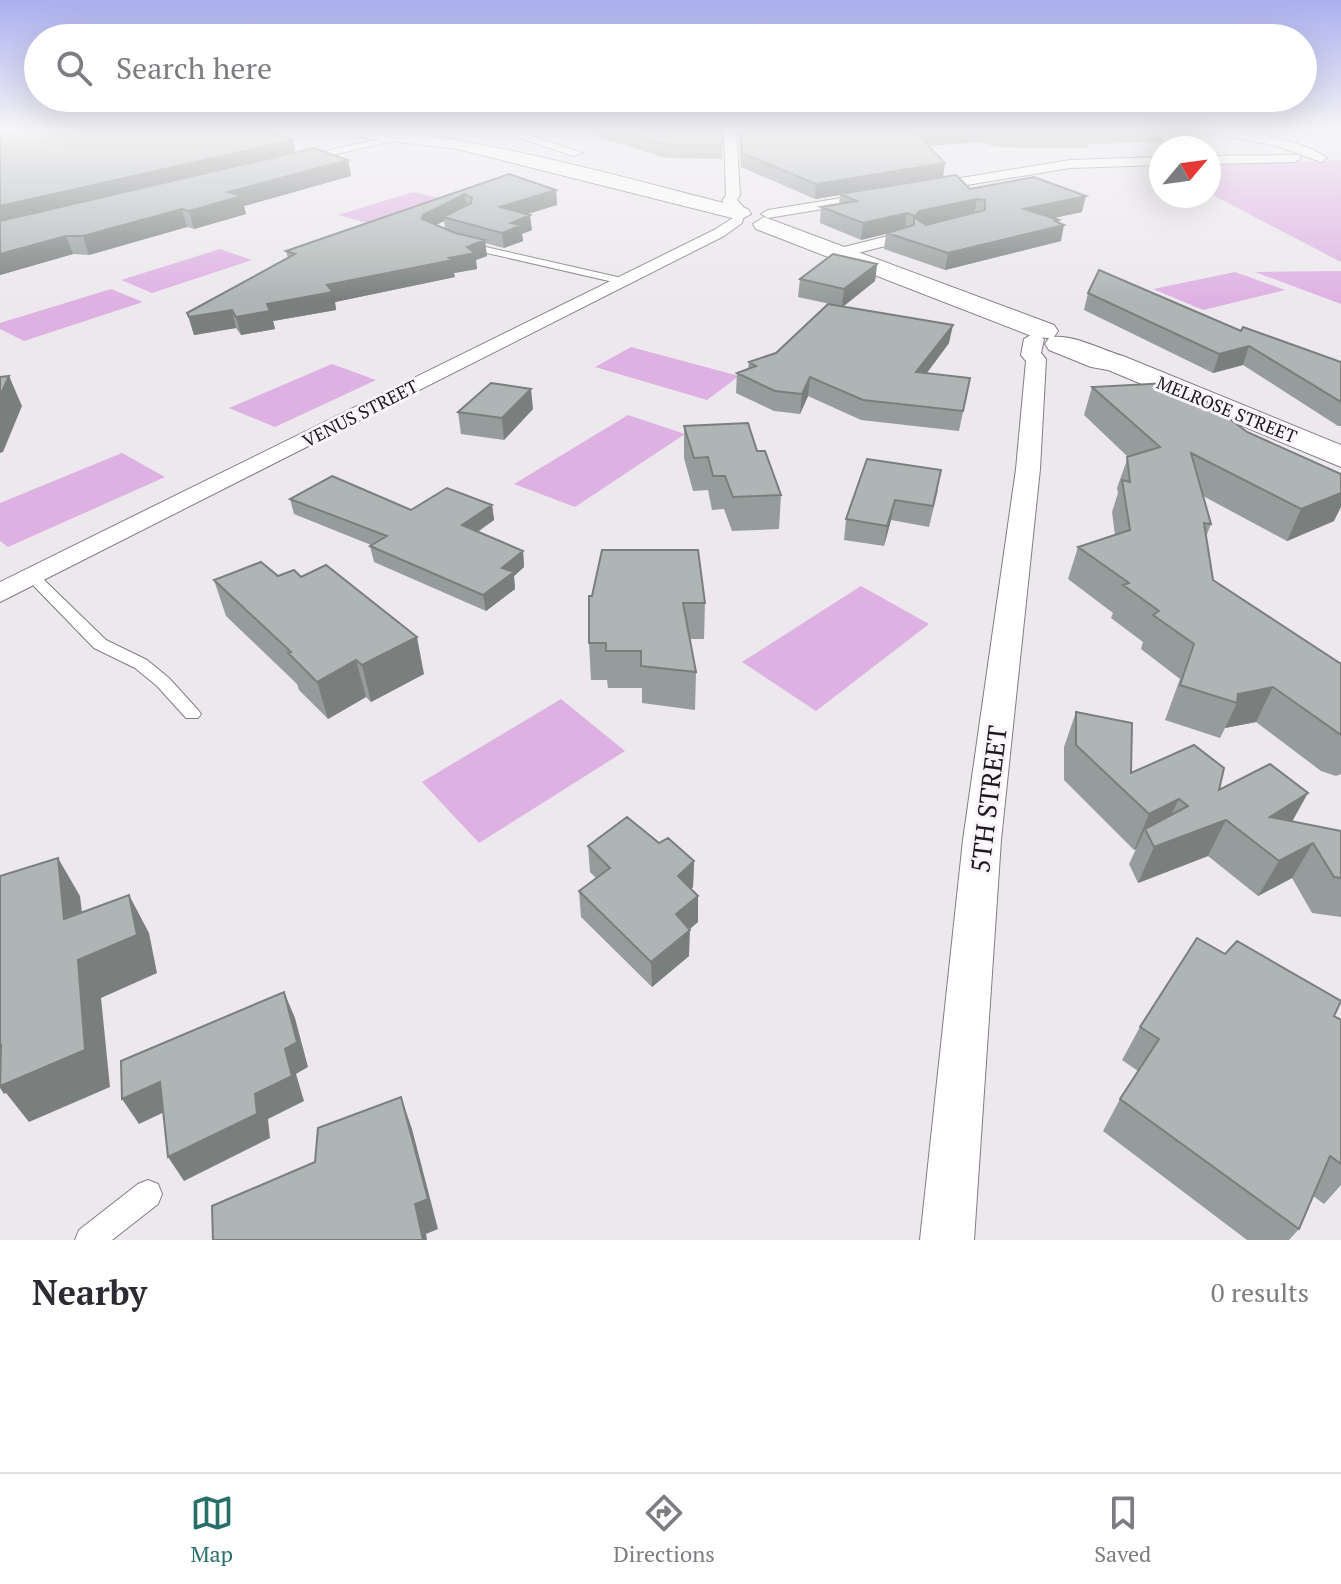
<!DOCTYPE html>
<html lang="en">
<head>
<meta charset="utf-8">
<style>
  :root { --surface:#fff; --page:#f7f7f7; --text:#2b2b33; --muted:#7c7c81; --line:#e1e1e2; --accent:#27706a }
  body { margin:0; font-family:"PT Serif",serif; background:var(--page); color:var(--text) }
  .compass { position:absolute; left:1149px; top:136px; width:72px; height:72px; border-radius:50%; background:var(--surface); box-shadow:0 8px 32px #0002; rotate:61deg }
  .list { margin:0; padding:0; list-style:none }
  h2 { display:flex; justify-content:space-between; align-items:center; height:104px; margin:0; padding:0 32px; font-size:34px }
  h2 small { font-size:26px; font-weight:400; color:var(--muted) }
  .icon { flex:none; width:44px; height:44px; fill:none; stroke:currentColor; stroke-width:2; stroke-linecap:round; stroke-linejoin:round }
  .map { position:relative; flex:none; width:1341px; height:1240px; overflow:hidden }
  .search { position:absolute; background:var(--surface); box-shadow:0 8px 32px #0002; left:24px; right:24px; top:24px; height:88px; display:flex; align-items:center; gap:20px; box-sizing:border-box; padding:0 28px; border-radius:44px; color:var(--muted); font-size:30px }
  .sheet { height:232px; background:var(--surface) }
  nav { display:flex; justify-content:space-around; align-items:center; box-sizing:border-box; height:112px; border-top:2px solid var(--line); background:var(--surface); font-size:22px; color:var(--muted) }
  nav a { display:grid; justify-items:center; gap:4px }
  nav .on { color:var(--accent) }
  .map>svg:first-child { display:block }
</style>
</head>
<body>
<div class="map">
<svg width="1341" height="1240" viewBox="0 0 1341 1240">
  <rect width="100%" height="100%" fill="#ece8ed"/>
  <path fill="#deb1e3" d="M1341,160V262L1209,193V164Z
    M413,192L448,200L371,224L338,215Z
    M220,249L252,260L152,293L121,280Z
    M1341,271V304L1255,272Z
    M1235,272L1285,290L1203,310L1153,289Z
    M111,289L143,302L24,341L0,329V323Z
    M631,347L739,376L707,400L595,367Z
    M332,364L376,380L275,427L229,408Z
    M628,415L685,434L575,507L514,484Z
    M122,453L165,477L8,547L0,541V503Z
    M861,586L929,624L816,711L742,662Z
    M561,699L625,751L479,843L422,782Z"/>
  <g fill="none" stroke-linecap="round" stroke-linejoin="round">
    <defs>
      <path id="lane" d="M468,243L622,278L627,281L622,284L465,248L464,246Z
        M33,572L38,574L106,640L147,660L169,678L198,710L201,714L198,718H186L157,686L135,668L94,648L28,580L25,577Z
        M148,1180L158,1184L162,1194L158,1204L112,1240H75L79,1230L138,1184Z"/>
      <path id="street" d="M427,128H448L289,165L283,161Z
        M490,128H507L583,153L573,156Z
        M724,128H736L740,195L737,200L749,213L743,217L742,223L724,236L0,602V582L714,230L736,216L722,201L726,195Z
        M1180,128C1215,126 1300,137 1327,158L1321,162L1277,146Z
        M1299,155L1301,158L1295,162L1209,164V156Z
        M1161,157V165L1070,168L925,192L918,188L925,184L1070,160Z
        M878,192L883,193V199L768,218L761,214L768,210Z
        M904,232L909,234V240L842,257L834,252L836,249Z
        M1034,333L1044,339L1041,353L1046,359L1040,469L1001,840L974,1240H920L963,840L1016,469L1026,361L1021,355L1024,339Z"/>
      <path id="secondary" d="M316,128C462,128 606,174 748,209L751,214L740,220L457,149L324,133Z
        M764,217L1054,325L1058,331L1054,337C1072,334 1105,351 1123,356L1341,445V467L1108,370L1091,367L1049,350L1045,344L1049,338L1034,337L756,229L753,224Z"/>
    </defs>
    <use href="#lane" stroke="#817d81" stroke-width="2"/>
    <use href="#street" stroke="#817d81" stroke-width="2"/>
    <use href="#secondary" stroke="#817d81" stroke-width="2"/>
    <use href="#lane" fill="#fff" fill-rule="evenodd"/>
    <use href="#street" fill="#fff" fill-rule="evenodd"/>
    <use href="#secondary" fill="#fff" fill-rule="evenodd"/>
  </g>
  <path fill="#969c9b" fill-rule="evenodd" d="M0,128L295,152L348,160L351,176L244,206L246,214L194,229L187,227L89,255L73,254L0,275Z
    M570,128H722V159L665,158L596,136L594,130L583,132Z
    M738,128H1162L1164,129L1161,142L1088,144L1087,148L996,147L980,142L928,146L943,177L970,189L1082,212L1053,218L1059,223L1061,241L945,270L884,249L886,234L861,240L820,223L821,207L839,204L840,195L815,199L741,167Z
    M1277,128H1309L1298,131Z
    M509,174L556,190L557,205L527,214L532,230L522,234L523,241L504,248L485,243L487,256L476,260L477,269L454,273L455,277L335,302L336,310L273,321L275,329L241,335L236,328L194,335L187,313L288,258L286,251ZM444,221L445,229L436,225Z
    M877,264L875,281L843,307L949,343L927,373L970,378L959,431L861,420L808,396L800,414L774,411L736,393L737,373L748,369L749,362L776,353L830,304L798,297L800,279Z
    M1088,293L1241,331L1341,362V426H1338L1243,365L1213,373L1084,310Z
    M1092,387L1334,521L1287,541L1203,496L1211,524L1206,537L1213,580L1341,664V774L1336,776L1321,771L1256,722L1225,728L1220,738L1165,720L1180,679L1141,649L1143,642L1111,618L1113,613L1068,579L1078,547L1115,535L1112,512L1118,493L1117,488L1128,457L1084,415Z
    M533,409L504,440L461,434L458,412Z
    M684,426L757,451L781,495L779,529L732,531L724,509L712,510L708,490L693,491L684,458Z
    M867,459L938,490L929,527L891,520L884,546L844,540L846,519Z
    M290,499L411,510L492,505L494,520L478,532L523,551L524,567L514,576L515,589L486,611L374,562L370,546L371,545L294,514Z
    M278,576L301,577L424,674L371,702L366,697L328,719L299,690L297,684L226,616L214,580Z
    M589,596L705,603L704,639H690L696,672L695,710L642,703V688H608L607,680H591L589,643Z
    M1076,712L1131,773L1219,790L1292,822L1341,831V917L1312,913L1292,878L1258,896L1208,856L1138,883L1129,864L1136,849L1134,850L1064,780V747Z
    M659,843L694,861L693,887L691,889L698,896V922L689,929V956L652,987L581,917L579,891L596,878L590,872L588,846Z
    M1334,1016L1341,1020V1185L1324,1204L1313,1196L1299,1229L1289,1240H1247L1103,1131L1120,1099L1138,1071L1122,1060L1140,1027Z"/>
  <path fill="#7a7f7e" d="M583,128H594V130L583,132Z
    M982,129L980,142L914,147L916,133Z
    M293,140L296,156L0,225V206Z
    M348,160L351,176L244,206L246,214L194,229L189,211L228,192Z
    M945,163L943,178L815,199L816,184Z
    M556,190L557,205L501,222L500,207Z
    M465,194L467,208L443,217L444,221L426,230L422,219L423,215Z
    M1086,196L1082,212L1021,225L1024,209Z
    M977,199L974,214L917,227L914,217L920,211Z
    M182,209L187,227L89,255L83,236Z
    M907,213L905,229L861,240L863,223Z
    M530,215L532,230L522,234L523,241L504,248L502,233L511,223Z
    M1059,220L1058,226L1064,225L1061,241L945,270L948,253Z
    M66,236L73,254L0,275V254Z
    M485,240L487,256L476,260L477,269L454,273L455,277L335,302L336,310L273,321L275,329L241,335L236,317L267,304L327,285L449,258L467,247Z
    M877,264L875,281L842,307L844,289Z
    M232,310L236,328L194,335L189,317Z
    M953,325L949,343L913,391L916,372Z
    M1249,346L1243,365L1213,373L1219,354Z
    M9,376L22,406L3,452L0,453V396Z
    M810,377L808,396L800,414L802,394Z
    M531,389L533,409L504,440L502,418Z
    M1341,485V507L1334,521L1287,541L1301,509Z
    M895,500L891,520L884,546L887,526Z
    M492,505L494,520L464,540L462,525Z
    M523,551L524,567L514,576L515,589L486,611L483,595L502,568Z
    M417,637L424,674L371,702L362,665Z
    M356,660L366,697L328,719L317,682Z
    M1273,687L1256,722L1225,728L1237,703L1238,694Z
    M1308,793L1288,829L1270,817Z
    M1179,799L1162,834L1145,829L1136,849L1134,850L1149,814Z
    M1226,820L1208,856L1138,883L1154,847Z
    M1313,843L1292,878L1258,896L1279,861Z
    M58,858L80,896L87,957L129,895L149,933L157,973L101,998L110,1087L29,1122L6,1093L4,1094L0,1088V1047L64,919Z
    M694,861L693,887L678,902V876Z
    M698,896V922L676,941V914Z
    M690,930L689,956L652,987L651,962Z
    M284,992L295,1018L308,1067L296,1074L304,1101L268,1119L270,1138L184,1181L168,1157L255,1094L285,1049Z
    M160,1082L175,1107L139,1124L122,1099Z
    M401,1097L412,1129L438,1229L426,1234L427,1240H423L415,1204Z"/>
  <path fill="#aeb5b4" stroke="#7a7f7e" stroke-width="2" fill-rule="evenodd" d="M0,128H257L293,140L0,206Z
    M610,128H722V145L665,144Z
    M740,128H1162L1164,129L1083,131L1090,135L998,134L982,129L916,133L945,163L816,184L742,153Z
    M314,148L348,160L228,192L242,196L189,211L182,209L83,236H66L0,254V221Z
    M509,174L556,190L500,207L530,215L511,223L522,225L502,233L443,217L471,203L472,198L465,194L423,215L422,219L455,233L485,240L467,247L475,253L449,258L453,260L327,285L333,292L267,304L270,311L236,317L232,310L189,317L187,313L295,254L286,251Z
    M956,175L970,189L1034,177L1086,196L1024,209L1059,220L1055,221L1064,225L948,253L887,233L914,225V216L907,213L863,223L821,207L857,201L840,194ZM977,199L985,200V210L926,225L914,217L920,211Z
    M833,254L877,264L844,289L800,279Z
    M1099,270L1241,331L1243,327L1341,362V402L1249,346L1219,354L1088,293Z
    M828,304L953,325L916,372L970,378L963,411L863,400L810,377L802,394L775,391L737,373L756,366L749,362L776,353Z
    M9,376L0,396V377Z
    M491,383L531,389L502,418L458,412Z
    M1168,383L1188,396H1200L1247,432L1341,474V493L1301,509L1191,453L1211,524L1204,523L1213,580L1341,664V735L1273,687L1238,694L1237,703L1180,685L1194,644L1153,615L1159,611L1123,585L1129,583L1078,547L1130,530L1122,480L1130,482L1127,457L1160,447L1092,387Z
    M748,423L757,451H765L781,495L733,497L725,476H713L708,457L694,458L684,426Z
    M867,459L941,470L933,506L895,500L887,526L846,519Z
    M332,476L411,510L447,488L492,505L462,525L523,551L502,568L514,572L483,595L370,546L387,536L290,499Z
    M602,550H698L705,603H683L696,672L641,666V651H606V643H589V596H592Z
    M261,562L278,576L294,570L301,577L326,565L417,637L362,665L356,660L317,682L288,653L291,652L214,580Z
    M1076,712L1132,723L1131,773L1194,745L1224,768L1219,790L1270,764L1308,793L1270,817L1341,831V878L1334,877L1313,843L1279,861L1226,820L1154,847L1145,829L1188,806L1179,799L1149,814L1076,745Z
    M627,817L659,843L668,838L694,861L678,876L698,896L676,914L690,930L651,962L579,891L610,868L588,846Z
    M58,858L64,919L129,895L137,935L78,960L85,1050L0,1086L1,1046L0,1047V876Z
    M1197,938L1225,954L1237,941L1341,1001L1334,1016L1341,1020V1164L1330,1156L1299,1229L1120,1099L1159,1039L1140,1027Z
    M284,992L297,1042L285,1049L292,1076L255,1094L257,1114L168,1157L160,1082L122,1099L121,1061Z
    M401,1097L428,1199L415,1204L423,1240H213L212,1206L315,1162L318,1128Z"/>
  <linearGradient id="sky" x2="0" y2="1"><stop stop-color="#aaafee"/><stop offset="0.43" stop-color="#f6f5f7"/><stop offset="1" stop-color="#f6f5f7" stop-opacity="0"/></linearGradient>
  <rect width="1341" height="301" fill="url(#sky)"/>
  <g text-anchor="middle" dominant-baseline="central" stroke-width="6" stroke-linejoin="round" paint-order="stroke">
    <g font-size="18" fill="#1b1a1b" stroke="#faf5fa">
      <text transform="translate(1227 409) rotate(22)">MELROSE STREET</text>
      <text transform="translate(360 413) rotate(-27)">VENUS STREET</text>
    </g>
    <g font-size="26" fill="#1b1a1b" stroke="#faf5fa">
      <text transform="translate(988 799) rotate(-83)">5TH STREET</text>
    </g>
  </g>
</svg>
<svg class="compass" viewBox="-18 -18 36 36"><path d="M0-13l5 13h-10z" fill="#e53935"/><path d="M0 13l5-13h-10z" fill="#7c7c81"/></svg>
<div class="search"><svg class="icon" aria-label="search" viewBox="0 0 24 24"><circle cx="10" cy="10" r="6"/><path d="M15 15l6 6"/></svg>Search here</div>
</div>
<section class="sheet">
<h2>Nearby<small>0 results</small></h2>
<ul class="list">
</ul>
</section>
<nav>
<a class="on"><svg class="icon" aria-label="map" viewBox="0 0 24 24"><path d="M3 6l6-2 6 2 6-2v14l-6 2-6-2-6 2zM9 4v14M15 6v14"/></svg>Map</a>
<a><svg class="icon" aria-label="directions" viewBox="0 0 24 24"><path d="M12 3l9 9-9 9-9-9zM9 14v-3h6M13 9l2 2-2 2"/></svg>Directions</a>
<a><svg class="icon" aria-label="saved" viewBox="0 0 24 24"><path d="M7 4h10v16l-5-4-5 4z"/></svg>Saved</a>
</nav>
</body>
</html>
